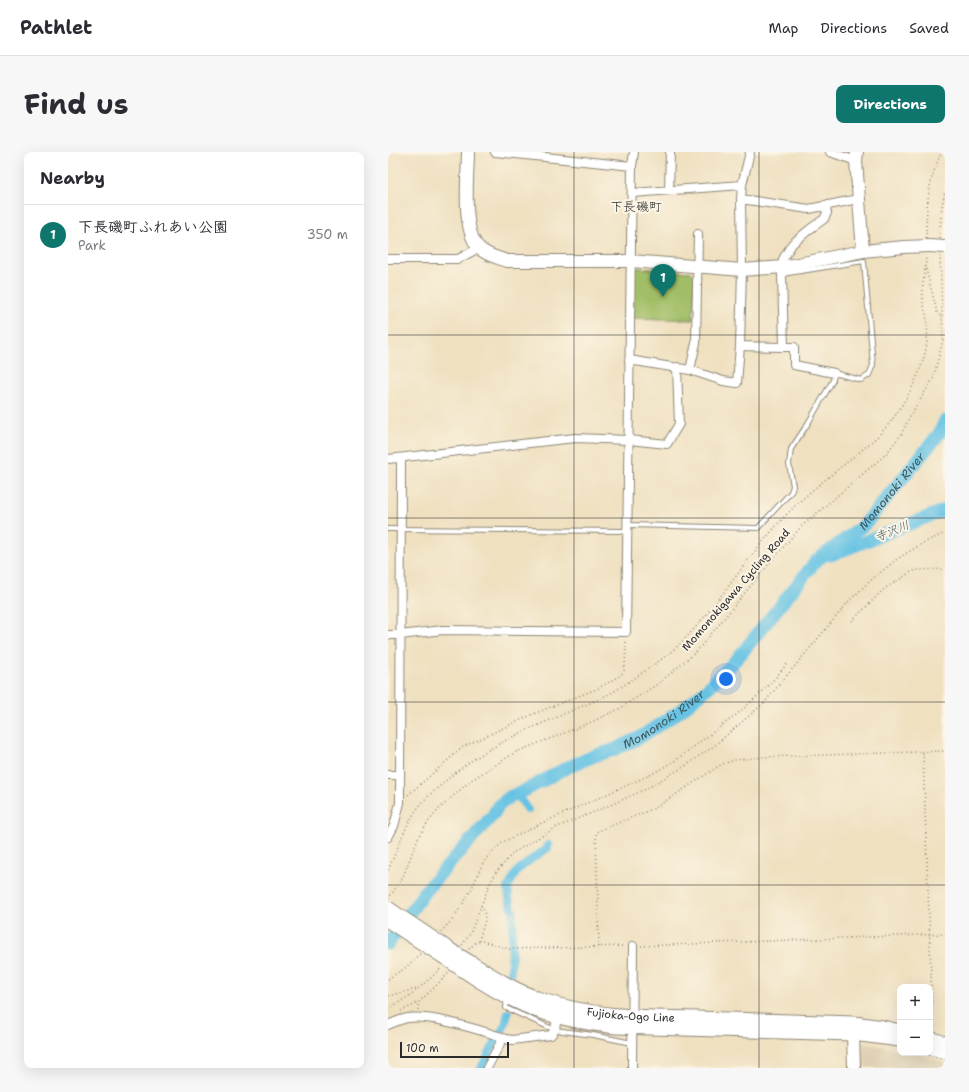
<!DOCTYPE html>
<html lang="en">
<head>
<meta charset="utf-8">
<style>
  :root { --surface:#fff; --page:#f7f7f7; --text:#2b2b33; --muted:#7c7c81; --line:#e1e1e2; --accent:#0f766e }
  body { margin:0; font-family:"Shantell Sans","Klee One",sans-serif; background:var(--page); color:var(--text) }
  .controls { position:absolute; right:12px; bottom:12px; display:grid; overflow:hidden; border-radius:8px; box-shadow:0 4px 16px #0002 }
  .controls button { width:36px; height:36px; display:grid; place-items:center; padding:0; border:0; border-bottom:1px solid var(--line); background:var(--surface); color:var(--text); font:20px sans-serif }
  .scale { position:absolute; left:12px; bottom:10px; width:109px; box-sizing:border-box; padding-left:4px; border:2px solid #2b2b2b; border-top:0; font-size:11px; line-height:14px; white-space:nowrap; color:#2b2b2b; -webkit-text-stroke:3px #fcf5e5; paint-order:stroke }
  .you { position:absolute; left:338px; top:527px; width:14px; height:14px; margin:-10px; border:3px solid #fff; border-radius:50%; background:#1a73e8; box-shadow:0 0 0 6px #1a73e833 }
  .badge { display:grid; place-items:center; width:26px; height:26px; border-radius:50%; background:var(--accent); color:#fff; font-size:13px; font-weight:700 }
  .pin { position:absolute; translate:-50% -33px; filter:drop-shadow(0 1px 2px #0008) }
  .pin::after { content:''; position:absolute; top:21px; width:14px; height:12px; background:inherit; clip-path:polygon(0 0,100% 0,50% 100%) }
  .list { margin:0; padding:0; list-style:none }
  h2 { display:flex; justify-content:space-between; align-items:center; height:52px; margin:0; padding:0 16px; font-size:17px }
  h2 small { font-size:13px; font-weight:400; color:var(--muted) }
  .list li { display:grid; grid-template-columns:26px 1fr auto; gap:12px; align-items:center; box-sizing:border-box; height:60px; padding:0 16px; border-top:1px solid var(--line) }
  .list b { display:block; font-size:15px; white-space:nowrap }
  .list p { margin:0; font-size:13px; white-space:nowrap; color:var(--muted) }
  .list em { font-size:13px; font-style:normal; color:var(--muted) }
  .map { position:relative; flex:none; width:557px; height:916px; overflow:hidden; border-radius:8px }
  header { display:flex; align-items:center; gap:24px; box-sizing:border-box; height:56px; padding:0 20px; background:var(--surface); border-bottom:1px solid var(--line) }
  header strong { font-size:19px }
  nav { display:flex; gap:22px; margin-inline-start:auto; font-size:14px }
  .intro { display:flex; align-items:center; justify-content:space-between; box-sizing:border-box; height:96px; padding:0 24px }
  h1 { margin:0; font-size:28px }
  .button { padding:10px 18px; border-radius:8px; background:var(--accent); color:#fff; font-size:14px; font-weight:700 }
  main { display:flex; gap:24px; padding:0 24px }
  aside { flex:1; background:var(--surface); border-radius:8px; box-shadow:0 4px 16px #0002 }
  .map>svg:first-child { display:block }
</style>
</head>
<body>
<header>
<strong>Pathlet</strong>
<nav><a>Map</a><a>Directions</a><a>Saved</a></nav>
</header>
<div class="intro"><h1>Find us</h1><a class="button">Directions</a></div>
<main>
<aside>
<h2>Nearby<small></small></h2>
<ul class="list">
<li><span class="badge">1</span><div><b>下長磯町ふれあい公園</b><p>Park</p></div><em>350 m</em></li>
</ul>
</aside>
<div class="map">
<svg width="557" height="916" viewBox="0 0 557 916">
  <rect width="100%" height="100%" fill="#fcf5e5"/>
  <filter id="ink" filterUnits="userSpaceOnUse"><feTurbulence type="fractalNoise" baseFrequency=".025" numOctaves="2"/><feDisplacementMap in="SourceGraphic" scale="8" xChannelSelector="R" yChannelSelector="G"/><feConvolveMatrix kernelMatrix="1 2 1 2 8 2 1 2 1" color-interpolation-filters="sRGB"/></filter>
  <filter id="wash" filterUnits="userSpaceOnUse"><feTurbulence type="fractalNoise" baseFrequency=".012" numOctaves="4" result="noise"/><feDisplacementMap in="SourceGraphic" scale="16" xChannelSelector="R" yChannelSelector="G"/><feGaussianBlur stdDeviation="0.9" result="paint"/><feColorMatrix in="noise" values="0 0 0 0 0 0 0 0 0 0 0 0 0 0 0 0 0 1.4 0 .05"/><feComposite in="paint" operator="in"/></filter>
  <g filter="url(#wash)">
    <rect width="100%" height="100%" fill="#efe0c0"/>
    <path fill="#decfb1" d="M473,891L512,898V901H525L557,911V916H473Z"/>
    <path fill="#a1be66" stroke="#667448" d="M250,116L303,120L307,124L305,168L244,166L246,119Z"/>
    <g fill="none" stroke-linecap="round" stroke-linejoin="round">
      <path stroke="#66c3e4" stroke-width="8" d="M129,643L140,658
        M123,820L125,759L121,747L120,735L130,718L145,706L160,696V693
        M93,916L117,873L120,861"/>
      <g stroke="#66c3e4" stroke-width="13">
        <path d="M443,403L557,358"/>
        <path id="s1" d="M0,792L37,739L105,663L110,654L123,644L136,639L178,616L206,604L225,598L251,586L292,559L319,537L349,507L428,409L477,372L551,282L557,269"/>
      </g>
    </g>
  </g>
  <g filter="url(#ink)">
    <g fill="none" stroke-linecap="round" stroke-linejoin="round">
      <defs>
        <path id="lane" d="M240,373L370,376L403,340L405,334L401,312L403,297L419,273L445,228L446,221L473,228L481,223L485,213L476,109L394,122
          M0,377L240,379
          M119,846L118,856L167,878L205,883L244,891"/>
        <path id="street" d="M107,0L244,14
          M442,0L468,9
          M281,38L282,0
          M244,41L354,33
          M353,47L421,57L470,47
          M437,53L439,61L436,67L422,77L404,92L395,107L394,122L396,195H406V213L446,221
          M0,107H70L91,96
          M352,194L396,195
          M241,208L302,218L335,229L349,231L352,194L354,118L353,47L354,33L362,0
          M302,218L308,191L310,82
          M0,307L187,286L241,288L279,292L291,272L289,215
          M0,483H12L55,478L238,480L244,14L246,0
          M0,623H12
          M0,685L6,674L12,651L13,306
          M0,873C7,870 13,867 20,866C45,863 87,877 111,884L118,887L124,888L163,883L167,878L169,864
          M99,916L115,886
          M244,916L245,794"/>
        <path id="secondary" d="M80,0C80,24 73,78 91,96C98,103 110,106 119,109H243L354,118L395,115L475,99L516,95L541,94
          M469,0L468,9L475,99
          M465,882L466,916"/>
        <g id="primary">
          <path id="s2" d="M64,799C93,816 120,836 152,847C202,865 255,865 308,866C361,868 413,869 466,871L495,875L512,879"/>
          <path d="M57,806C85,826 117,847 150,859C175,868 202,872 228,875L465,882L512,888"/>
          <path d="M542,886L557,891"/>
          <path d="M542,896L557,900"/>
        </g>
      </defs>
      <use href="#lane" stroke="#8d8676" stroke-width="6"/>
      <use href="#street" stroke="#8d8676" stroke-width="10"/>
      <use href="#secondary" stroke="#8d8676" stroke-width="14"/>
      <use href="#primary" stroke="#8d8676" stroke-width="15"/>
      <path stroke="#8d8676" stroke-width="1.5" stroke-dasharray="1 3" stroke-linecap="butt" d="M538,86C538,56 540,27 554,0
        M552,86L553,61L557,39
        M538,117L549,160L554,166
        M464,469L496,437L523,420L529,418L557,417
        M535,601L545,877
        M20,643L75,595L143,563L211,536L233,523L237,517L238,487
        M0,718C10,697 16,675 30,656C36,647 44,641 52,634C85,603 125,583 167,566C188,556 210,549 230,537C251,523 278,506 296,488C334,448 362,400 401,360C429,331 464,309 493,281C507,266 520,245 528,227C536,209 541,191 539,172C539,163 535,155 535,146C535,139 534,131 536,125C537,115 538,113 538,103
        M0,747L14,727L30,686L40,670L51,657L82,629L128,600L199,572L231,557L271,531L309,499L385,407L414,374L497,303L513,283L522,264L545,227L555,188L552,104
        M53,780L64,768L76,750L84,736L95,711L102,702L115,690L154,671L262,623L288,608L352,560L381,533L400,511
        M91,789C93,777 102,765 93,754
        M74,793L82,782L100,736L108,720L126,700L169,675L211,658L256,638L297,614L326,594L376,551L462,448L483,428L509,407L537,390L557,381
        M253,794L557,782
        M211,795L208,680L267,656L334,612L347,608L375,605L557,599
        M81,797L87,791L94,789L121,797L237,794
        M0,827L17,816L33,801
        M0,844L28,837
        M0,856C20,847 38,831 53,816
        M30,858V851L61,821
        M13,859L30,851"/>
      <use href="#lane" stroke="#fff" stroke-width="4"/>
      <use href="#street" stroke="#fff" stroke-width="8"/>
      <use href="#secondary" stroke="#fff" stroke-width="12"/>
      <use href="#primary" stroke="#fff" stroke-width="13"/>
      <defs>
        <path id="secondary-bridge" d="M541,94L557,95"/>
        <path id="primary-bridge" d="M0,756L64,799
          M0,769L57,806"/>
      </defs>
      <use href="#secondary-bridge" stroke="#8d8676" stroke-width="14" stroke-linecap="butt"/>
      <use href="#primary-bridge" stroke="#8d8676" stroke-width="15" stroke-linecap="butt"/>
      <use href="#secondary-bridge" stroke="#fff" stroke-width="12"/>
      <use href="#primary-bridge" stroke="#fff" stroke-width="13"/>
    </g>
  </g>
  <path fill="none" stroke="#2b2b2b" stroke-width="1" stroke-opacity="0.55" d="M186,0V916M371,0V916M0,183H557M0,366H557M0,550H557M0,733H557"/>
  <g text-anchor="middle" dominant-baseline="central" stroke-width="4" stroke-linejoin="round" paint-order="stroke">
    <g font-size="11" fill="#2b2b2b" stroke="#fcf5e5">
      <text transform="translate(348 438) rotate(-49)">Momonokigawa Cycling Road</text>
      <text stroke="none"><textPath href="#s2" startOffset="193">Fujioka-Ogo Line</textPath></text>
    </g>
    <g font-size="12" font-style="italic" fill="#3d5962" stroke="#fcf5e5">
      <text stroke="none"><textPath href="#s1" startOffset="690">Momonoki River</textPath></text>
      <text transform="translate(504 379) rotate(-22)">寺沢川</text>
      <text stroke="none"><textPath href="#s1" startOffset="365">Momonoki River</textPath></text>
    </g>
    <g font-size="13" fill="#2b2b2b" stroke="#fcf5e5">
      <text x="248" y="54">下長磯町</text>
    </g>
  </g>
</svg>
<div class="controls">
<button>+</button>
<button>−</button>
</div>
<div class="scale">100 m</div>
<div class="you"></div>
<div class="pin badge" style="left:275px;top:145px">1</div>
</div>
</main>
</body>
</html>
